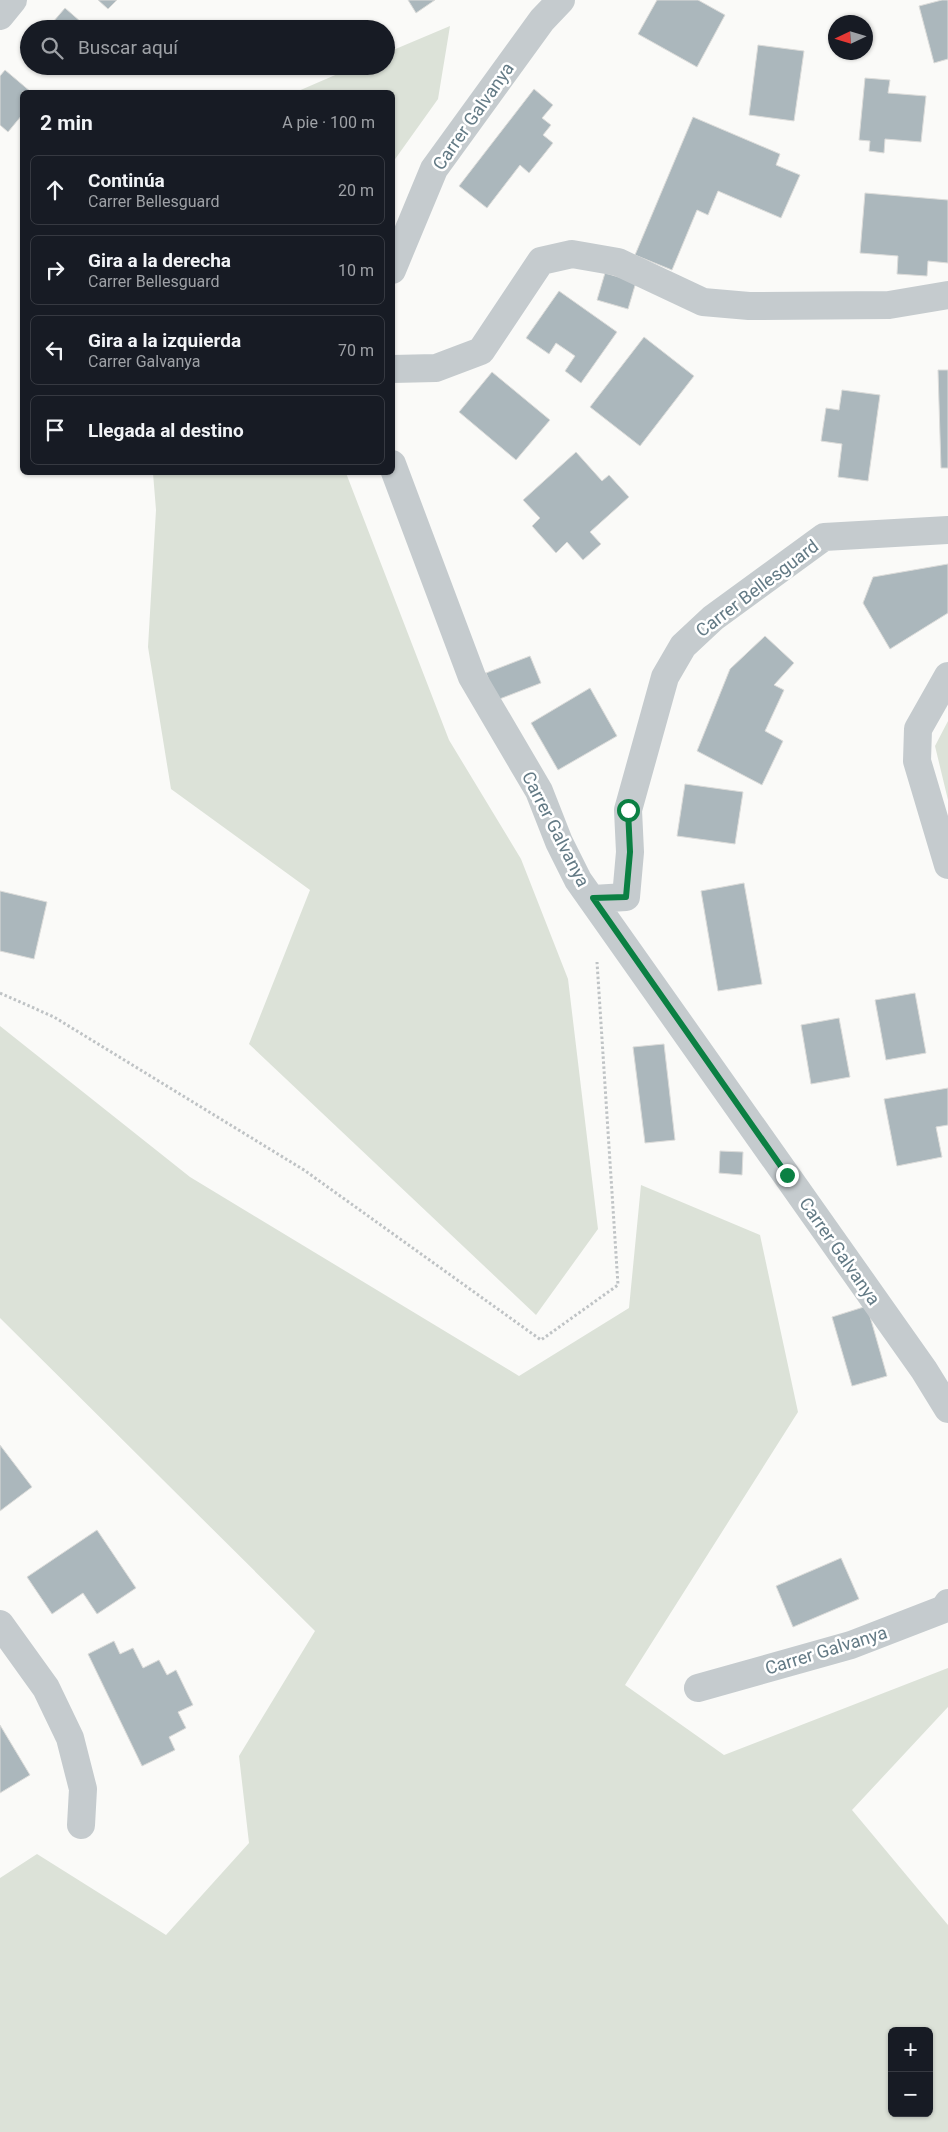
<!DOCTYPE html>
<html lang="es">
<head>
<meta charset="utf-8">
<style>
  :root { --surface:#171b24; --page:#242831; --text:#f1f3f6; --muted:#9ea1a6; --line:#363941 }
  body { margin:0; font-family:Roboto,sans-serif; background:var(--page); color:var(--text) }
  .controls { position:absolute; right:15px; bottom:15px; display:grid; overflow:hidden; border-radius:8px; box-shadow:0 1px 4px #0004 }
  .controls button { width:45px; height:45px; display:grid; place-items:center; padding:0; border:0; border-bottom:1px solid var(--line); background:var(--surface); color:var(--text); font:25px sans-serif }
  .compass { position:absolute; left:828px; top:15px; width:45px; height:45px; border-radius:50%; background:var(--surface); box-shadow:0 1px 4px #0004; rotate:266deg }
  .stop { position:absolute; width:15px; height:15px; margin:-11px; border:4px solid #0b8043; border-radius:50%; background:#fff }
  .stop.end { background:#0b8043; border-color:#fff; box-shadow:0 1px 5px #0008 }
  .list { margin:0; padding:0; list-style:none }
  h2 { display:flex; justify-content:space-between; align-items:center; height:65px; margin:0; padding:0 20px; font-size:21px }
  h2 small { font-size:16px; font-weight:400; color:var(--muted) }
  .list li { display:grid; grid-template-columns:32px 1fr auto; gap:15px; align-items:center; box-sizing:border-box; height:70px; margin:0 10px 10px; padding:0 10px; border:1px solid var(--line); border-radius:8px }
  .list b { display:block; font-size:19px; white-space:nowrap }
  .list p { margin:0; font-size:16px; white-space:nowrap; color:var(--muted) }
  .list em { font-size:16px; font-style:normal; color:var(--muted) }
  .icon { flex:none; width:28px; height:28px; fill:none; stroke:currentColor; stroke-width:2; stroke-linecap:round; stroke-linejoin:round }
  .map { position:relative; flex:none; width:948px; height:2132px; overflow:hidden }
  .search { position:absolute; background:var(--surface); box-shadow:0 1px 4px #0004; left:20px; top:20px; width:375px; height:55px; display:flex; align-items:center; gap:12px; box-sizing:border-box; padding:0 18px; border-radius:28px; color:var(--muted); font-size:19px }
  .panel { position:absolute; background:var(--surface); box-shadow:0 1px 4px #0004; left:20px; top:90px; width:375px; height:385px; border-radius:8px }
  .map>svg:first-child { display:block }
</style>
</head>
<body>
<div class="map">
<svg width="948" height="2132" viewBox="0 0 948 2132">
  <rect width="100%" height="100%" fill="#fafaf8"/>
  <path fill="#dce2d8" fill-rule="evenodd" d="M450,26L438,99L393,162L392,92H296L356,66H386V53Z
    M153,473H346L449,740L521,859L568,979L598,1229L536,1315L249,1044L310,890L171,789L148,647L156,510Z
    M948,721V800L935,746Z
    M0,1026L190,1177L519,1376L629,1308L641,1185L760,1235L798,1412L625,1685L724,1755L948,1668V1707L852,1810L948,1925V2132H0V1878L37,1854L166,1935L249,1843L239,1756L315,1631L0,1318ZM892,2031H929V2113H892Z"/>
  <path fill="#abb7bc" stroke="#dcdcda" d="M98,0H117L108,9Z
    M408,0H435L416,13Z
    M657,0H698L725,15L697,67L638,34Z
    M942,0H948V59L934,63L919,6Z
    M65,8L89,29H47Z
    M758,45L804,51L794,121L749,115Z
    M5,70L31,92H22V115L8,132L0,125V76Z
    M865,78L890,80L888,93L926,96L921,142L885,139L884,153L869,151L870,141L859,140Z
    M534,89L553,105L542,118L551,125L543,135L553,143L529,173L520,165L487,208L459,186Z
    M693,117L780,154L776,165L800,175L781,218L718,191L708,215L697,210L672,270L635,255Z
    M865,193L948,200V263L928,261L927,276L897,274L898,256L860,253Z
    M605,273L636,282L628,309L597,300Z
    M559,291L617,332L581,383L565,371L575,356L556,343L549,354L526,338Z
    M644,337L694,376L640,446L590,407Z
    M938,370H948V468H941Z
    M492,372L550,420L516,460L459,412Z
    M842,390L880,395L868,481L838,477L842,444L821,441L826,408L839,410Z
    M576,452L602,481L609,475L629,497L590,532L601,544L583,560L567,542L556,553L532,526L540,518L523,500Z
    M948,564V613L890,649L863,603L873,577Z
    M765,636L794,663L774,685L784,690L765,731L783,741L762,785L697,751L730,669Z
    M530,656L541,683L497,700L486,673Z
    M590,688L617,736L558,770L531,723Z
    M685,784L743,792L735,844L677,836Z
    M744,883L762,984L718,991L701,891Z
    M0,891L47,902L34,959L0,951Z
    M915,993L926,1053L886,1060L875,1000Z
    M839,1018L850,1077L811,1084L801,1025Z
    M664,1044L675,1140L645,1143L633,1047Z
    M948,1088V1125L936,1127L942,1157L897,1166L884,1099Z
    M720,1151L743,1152L742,1175L719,1173Z
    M867,1306L887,1376L852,1386L832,1317Z
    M0,1445L32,1487L0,1511Z
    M97,1530L136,1588L97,1614L83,1593L52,1614L27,1577Z
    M841,1558L859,1599L793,1627L776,1586Z
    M114,1641L120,1654L133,1648L143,1668L159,1660L167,1675L176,1670L193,1705L178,1712L186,1728L169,1737L175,1750L142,1766L88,1654Z
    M0,1725L30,1775L0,1793Z"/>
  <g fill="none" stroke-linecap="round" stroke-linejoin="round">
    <path stroke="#bfc3c5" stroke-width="3" stroke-dasharray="2.5 2.5" stroke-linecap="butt" d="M0,993L54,1017L304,1170L541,1340L618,1285L597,962"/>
    <path stroke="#c5cbce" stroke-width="28" d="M0,16L13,0
      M392,270L434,169L542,20L561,0
      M392,369L436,368L481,351L541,261L572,254L618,262L703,302L749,306L889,305L948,295
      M392,464L472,677L539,791L559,842L578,880L924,1370L948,1409
      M948,676L918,729L917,761L948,865
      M593,899L626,897L630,852L628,810L665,677L683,646L713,618L824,537L948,530
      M0,1624L46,1688L70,1738L83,1789L81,1825
      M698,1688L851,1645L944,1609L948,1603"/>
  </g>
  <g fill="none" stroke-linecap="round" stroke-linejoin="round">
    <path stroke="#0b8043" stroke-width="6" d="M628,810L630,852L626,897L593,898L787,1175"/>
  </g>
  <g text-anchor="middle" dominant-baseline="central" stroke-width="5" stroke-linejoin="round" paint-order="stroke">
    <g font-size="18" fill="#637a85" stroke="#fff">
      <text transform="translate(473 116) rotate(-55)">Carrer Galvanya</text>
      <text transform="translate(757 588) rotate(-37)">Carrer Bellesguard</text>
      <text transform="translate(556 829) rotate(63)">Carrer Galvanya</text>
      <text transform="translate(840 1251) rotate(55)">Carrer Galvanya</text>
      <text transform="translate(826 1650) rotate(-17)">Carrer Galvanya</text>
    </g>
  </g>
</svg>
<div class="controls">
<button>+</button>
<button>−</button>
</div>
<svg class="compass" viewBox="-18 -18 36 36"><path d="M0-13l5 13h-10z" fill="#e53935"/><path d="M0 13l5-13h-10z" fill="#9ea1a6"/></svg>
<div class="stop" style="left:628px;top:810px"></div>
<div class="stop end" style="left:787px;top:1175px"></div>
<div class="search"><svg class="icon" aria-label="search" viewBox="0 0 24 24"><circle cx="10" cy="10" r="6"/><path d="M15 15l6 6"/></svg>Buscar aquí</div>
<section class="panel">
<h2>2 min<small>A pie · 100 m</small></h2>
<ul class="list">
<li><svg class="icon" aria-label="ahead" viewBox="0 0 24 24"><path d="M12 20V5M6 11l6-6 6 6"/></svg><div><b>Continúa</b><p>Carrer Bellesguard</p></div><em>20 m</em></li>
<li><svg class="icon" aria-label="right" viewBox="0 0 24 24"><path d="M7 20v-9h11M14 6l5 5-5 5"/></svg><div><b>Gira a la derecha</b><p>Carrer Bellesguard</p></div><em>10 m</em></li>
<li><svg class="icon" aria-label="left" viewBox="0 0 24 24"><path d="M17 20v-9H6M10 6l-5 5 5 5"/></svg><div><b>Gira a la izquierda</b><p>Carrer Galvanya</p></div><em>70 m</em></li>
<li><svg class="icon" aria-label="arrive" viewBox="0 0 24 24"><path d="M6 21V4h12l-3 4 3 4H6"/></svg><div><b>Llegada al destino</b></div></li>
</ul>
</section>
</div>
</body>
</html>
